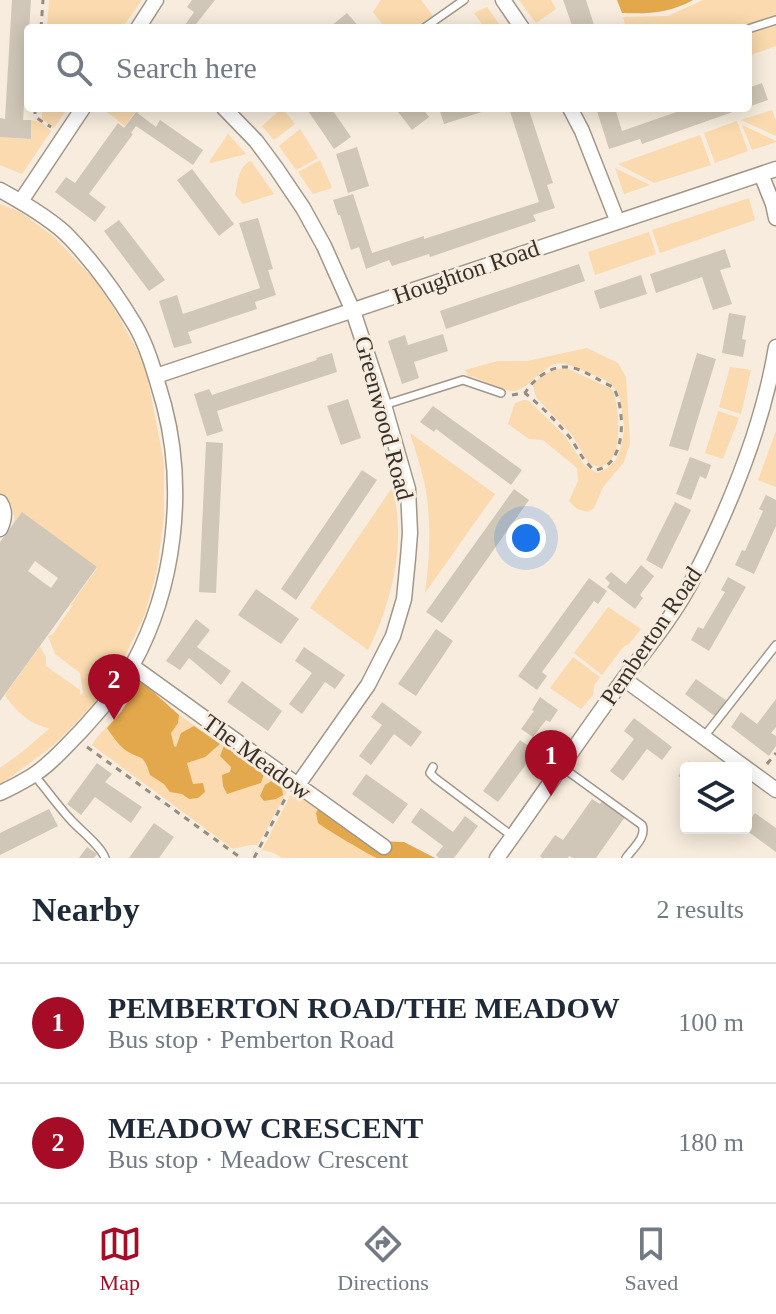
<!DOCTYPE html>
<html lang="en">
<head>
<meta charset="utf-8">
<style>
  :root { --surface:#fff; --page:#f6f6f7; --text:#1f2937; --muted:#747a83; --line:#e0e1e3; --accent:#a60c26 }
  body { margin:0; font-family:Georgia,serif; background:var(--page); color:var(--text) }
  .controls { position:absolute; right:24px; bottom:24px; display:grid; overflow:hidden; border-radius:8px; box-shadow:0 4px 20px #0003 }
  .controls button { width:72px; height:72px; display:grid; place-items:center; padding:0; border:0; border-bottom:2px solid var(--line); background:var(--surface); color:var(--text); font:40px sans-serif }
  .you { position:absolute; left:526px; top:538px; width:28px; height:28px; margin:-20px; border:6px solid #fff; border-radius:50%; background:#1a73e8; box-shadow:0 0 0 12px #1a73e833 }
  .badge { display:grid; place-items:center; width:52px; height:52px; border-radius:50%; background:var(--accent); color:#fff; font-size:26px; font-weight:700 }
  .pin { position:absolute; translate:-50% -66px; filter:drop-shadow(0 2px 4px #0008) }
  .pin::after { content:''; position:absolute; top:42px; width:28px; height:24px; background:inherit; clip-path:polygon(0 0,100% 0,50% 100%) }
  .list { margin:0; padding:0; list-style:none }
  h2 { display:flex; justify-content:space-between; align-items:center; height:104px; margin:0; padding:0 32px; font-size:34px }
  h2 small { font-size:26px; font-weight:400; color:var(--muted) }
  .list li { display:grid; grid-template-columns:52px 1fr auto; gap:24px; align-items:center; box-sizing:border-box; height:120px; padding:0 32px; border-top:2px solid var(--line) }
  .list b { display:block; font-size:30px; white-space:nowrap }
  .list p { margin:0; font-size:26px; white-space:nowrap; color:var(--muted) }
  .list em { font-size:26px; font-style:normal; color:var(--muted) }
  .icon { flex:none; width:44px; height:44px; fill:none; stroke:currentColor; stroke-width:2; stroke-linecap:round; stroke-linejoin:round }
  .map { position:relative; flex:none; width:776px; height:858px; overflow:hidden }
  .search { position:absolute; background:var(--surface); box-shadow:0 4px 20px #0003; left:24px; right:24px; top:24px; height:88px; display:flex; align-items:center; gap:20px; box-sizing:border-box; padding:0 28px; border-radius:8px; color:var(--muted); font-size:30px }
  .sheet { height:344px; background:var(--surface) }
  nav { display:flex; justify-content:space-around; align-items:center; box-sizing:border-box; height:112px; border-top:2px solid var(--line); background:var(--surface); font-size:22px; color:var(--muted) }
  nav a { display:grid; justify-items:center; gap:4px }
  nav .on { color:var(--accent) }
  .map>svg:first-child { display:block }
</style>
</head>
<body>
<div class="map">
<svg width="776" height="858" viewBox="0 0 776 858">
  <rect width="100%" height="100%" fill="#f7ecdd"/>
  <path fill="#fadaae" d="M49,0H142L122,28H47Z
    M381,0H421L440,25L437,28H385L373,12Z
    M519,0H551L556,9L536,23Z
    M703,0H776V46L748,56V28H626L623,17L668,16Z
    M487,7L502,28H477L482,24L474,13Z
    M42,108H68L54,128L42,119Z
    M108,108H142L138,114L135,112L125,126L106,111Z
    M282,108L295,124L274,140L262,126Z
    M772,110L776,121V136L741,120Z
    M31,120L41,122L51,131L22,174L0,165V137L30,139Z
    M737,121L748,151L715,163L704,133Z
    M742,125L776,141V142L752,150Z
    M300,129L318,158L296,170L279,146Z
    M228,134L246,154L211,163L209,162Z
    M700,135L711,165L654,183L618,164Z
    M320,160L332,188L313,194L298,172Z
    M251,161L274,194L243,204L235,195C238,182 238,166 251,161Z
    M615,168L650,185L624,194Z
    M749,198L755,220L660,253L652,230Z
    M0,204L20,212L53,236L95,280L118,315L145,365L164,463V516L157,570L145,614L124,658L93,705L54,745L0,785V768L22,752L50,728C32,726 15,711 5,695L40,646L46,657V666L80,690V695L83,693L80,673L55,654L48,636L52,635L73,605L70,606L97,568L22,513L12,526L15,519L11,505L0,493Z
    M649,232L656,254L595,275L588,252Z
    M587,348L618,363L626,377L630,443L624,462L603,487L594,508L588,512L577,509L569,501L578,481L577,468L543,440L529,439L508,424L515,403L524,400L529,401L564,435L585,466L597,473C616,466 620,456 623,436C625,428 623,419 622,411C619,383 608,381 584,371C574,367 565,361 555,364C541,369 527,390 514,391C500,392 483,378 468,376L465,370L498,361H527Z
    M730,367L751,370L741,414L719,407Z
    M566,368L612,389C619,404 622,448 611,460C608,464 604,465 600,467L589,464L572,435L536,397L533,386C540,374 553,369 566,368Z
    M718,411L739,418L723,459L705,453Z
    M776,431V487L758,480Z
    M410,433L495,494L425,593C430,556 432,518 424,481C420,465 415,449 410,433Z
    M392,488C407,540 392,603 368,650L310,608Z
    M608,607L641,629L629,644L623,647L602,675L574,653Z
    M573,657L600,677L594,686L593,695L581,709L550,688Z
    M141,681L179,715L273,780L281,781L289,788L258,845H250L233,849L92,745L98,736L121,712Z
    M293,790L393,858H282L274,853L262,850Z"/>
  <path fill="#e3a84c" d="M617,0H693C670,13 648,14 622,13Z
    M141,681L179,715L178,723L171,733L174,746L176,747L181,733L194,726L220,744L205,757L187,763L193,784L203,783L205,792L198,798L189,799L182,794L170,792L164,784L150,775C143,751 140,761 124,749C117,743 112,735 107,728L121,712Z
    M224,746L264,774L261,783L227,794L223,786L222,775L230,772L231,767L220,756Z
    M273,780L281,781L283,795L276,799L264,801L260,796L265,785Z
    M319,807L373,841L404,842L435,858C420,858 389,858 377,858C371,856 324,828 318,823L316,813Z"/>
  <path fill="#d1c7b8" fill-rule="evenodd" d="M12,0H31L23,120H31V139L0,137V118L5,119Z
    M192,0H215L196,24L202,28H183L194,12L187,7Z
    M563,0H586L595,28H573Z
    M347,13L360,28H333L331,26Z
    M762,83L768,100L748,107V88Z
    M306,108H331L351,137L334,149Z
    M395,108H422L429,117L412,130Z
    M439,108H490L491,109L444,124Z
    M509,108H521L522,112L529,110L553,183L547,185L555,208L533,215L536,221L430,257L429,254L392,266L389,260L366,269L359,247L351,250L340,215H338L333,200L353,194L372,253L424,236V239L539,202Z
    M596,108H615L622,131L688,108H744L642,144L640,139L609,149Z
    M136,112L156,127L160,120L203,150L193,165L136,126L131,133L133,134L89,194L106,207L95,222L55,192L66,177L75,183L118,123L124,128Z
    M357,147L369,186L348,193L336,154Z
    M192,169L234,224L219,236L177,180Z
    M258,218L273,269L268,270L276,295L255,302L257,309L188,332L192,343L174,348L159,301L177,295L183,314L260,288L239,223Z
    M119,220L165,280L149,291L104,231Z
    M725,249L731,267L720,270L732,304L713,310L702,277L656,293L650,274Z
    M579,264L585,281L446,329L440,311Z
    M641,275L647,294L600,309L594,291Z
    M729,313L746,316L742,339L746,340L743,357L722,353Z
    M443,334L448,351L414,362L419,378L402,384L388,341L405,335L408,345Z
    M332,353L337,372L217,411L223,431L207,436L194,394L209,389L212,395L317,360L316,358Z
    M697,353L716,359L688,451L669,446Z
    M348,399L361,438L341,445L327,406Z
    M433,406L522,470L511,485L436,429L434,432L420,422Z
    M206,442L223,443L216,593L199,592Z
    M690,457L711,465L706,479L700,476L691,500L676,494Z
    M362,470L377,480L296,600L281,589Z
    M514,489L529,500L442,623L426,612Z
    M766,495L776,500V526L754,574L735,565L742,550L745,551L763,511L759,509Z
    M675,502L691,510L662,569L646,560Z
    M22,512L97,567L0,701V542ZM35,561L58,578L51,588L28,571Z
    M641,565L654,576L640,595L643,598L635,609L607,587L610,583L605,578L611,572L626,584Z
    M728,577L746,587L709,651L691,640L698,627L703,629L725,592L721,590Z
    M589,578L607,591L598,604L594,601L542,672L547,676L537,690L518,676Z
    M256,589L299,619L281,644L238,615Z
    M196,619L210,630L197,647L231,671L221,685L189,658L180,670L166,661Z
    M436,629L453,641L416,696L398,684Z
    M304,647L345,675L335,689L325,682L302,714L289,704L312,673L295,661Z
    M696,679L727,701L716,717L685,694Z
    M242,681L282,711L268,731L227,702Z
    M540,697L558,710L550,722L546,720L533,737L521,729L534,711L532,710Z
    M776,699V727L771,733L776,736V746L769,756L731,727L741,712L757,724Z
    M382,702L422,732L411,747L394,734L371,765L359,756L382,725L371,717Z
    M634,718L672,747L662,760L647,749L623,781L610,771L634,739L624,731Z
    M520,740L536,751L498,802L483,791Z
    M689,761L699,768H686V782L678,776Z
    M97,763L112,774L105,782L142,807L131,823L95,797L81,815L67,804Z
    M366,774L408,804L393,824L352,794Z
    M592,799L600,804L602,801L625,817L596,858H573L569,856L568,858H542L540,856L555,835L563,840Z
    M421,808L453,832L465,816L478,826L454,858H439L436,855L443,846L411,822Z
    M49,809L58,826L0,855V833Z
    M755,813L776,828V852L746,830V825Z
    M154,823L174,837L159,858H129Z
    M87,847L97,854L94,858H79Z"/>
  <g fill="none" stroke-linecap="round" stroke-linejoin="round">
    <defs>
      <path id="service" d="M424,28L464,0
        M748,29L776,20
        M384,405L463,380L501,393
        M703,738L776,645
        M433,767L430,773L435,778L512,836
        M562,767L642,825C647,837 633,848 626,858
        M34,775C47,790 58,806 71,820C81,831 101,846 105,858"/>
      <path id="minor" d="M503,0L522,28
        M138,28L156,0
        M224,108L256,141L276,168L303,208L324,246L353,311L384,405L408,489L410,533L408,558L404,599L393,636L368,685L297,786
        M570,108L582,131L617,220
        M761,174L773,204L776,218
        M0,190C20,201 54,221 70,238C94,263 117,295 135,325C149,349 156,378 164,405C186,489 175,587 133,664C119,689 100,710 81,731C66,746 51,764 32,776C22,782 11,788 0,793
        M21,201L83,108
        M156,376L776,169
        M0,502C6,511 5,519 0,529
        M132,666L384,847
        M624,679L776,790
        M497,858C540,799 580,738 623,680C649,646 676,613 695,575C731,504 763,426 776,347"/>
    </defs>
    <use href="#service" stroke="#a19789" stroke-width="10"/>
    <use href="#minor" stroke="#a19789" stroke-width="17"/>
    <path stroke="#958d83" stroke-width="3" stroke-dasharray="6 6" stroke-linecap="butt" d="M41,28L43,0
      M35,108V117L51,127
      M512,395L525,393C540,405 554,419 567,434C578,447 580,458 594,470C627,468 626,408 613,387C587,375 569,356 542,375C534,381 530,385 525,393
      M87,747L241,858
      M767,764L776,753
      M254,858L286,797"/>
    <use href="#service" stroke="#fff" stroke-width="7"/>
    <use href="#minor" stroke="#fff" stroke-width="14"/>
  </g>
  <g text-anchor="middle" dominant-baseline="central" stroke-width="6" stroke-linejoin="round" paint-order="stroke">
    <g font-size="24" fill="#35302b" stroke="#f7ecdd">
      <text transform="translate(466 272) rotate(-19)">Houghton Road</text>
      <text transform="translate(384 418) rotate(75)">Greenwood Road</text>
      <text transform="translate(651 636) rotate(-56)">Pemberton Road</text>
      <text transform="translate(257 757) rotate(36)">The Meadow</text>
    </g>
  </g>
</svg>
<div class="controls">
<button><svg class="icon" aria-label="layers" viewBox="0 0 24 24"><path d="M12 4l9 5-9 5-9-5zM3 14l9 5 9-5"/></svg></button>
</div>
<div class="you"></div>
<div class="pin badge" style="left:551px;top:796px">1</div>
<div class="pin badge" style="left:114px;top:720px">2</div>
<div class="search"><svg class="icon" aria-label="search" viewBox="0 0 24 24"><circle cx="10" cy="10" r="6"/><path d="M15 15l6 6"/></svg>Search here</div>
</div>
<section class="sheet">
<h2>Nearby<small>2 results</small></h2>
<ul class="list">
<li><span class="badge">1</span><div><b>PEMBERTON ROAD/THE MEADOW</b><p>Bus stop · Pemberton Road</p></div><em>100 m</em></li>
<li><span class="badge">2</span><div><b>MEADOW CRESCENT</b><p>Bus stop · Meadow Crescent</p></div><em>180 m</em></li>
</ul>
</section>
<nav>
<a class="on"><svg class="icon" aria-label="map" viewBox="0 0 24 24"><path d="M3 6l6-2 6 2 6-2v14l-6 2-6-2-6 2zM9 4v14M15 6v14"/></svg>Map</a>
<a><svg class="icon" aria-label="directions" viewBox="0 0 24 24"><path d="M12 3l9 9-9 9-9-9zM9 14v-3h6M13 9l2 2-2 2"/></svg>Directions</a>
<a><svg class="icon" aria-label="saved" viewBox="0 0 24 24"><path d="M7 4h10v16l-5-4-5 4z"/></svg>Saved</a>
</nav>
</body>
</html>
